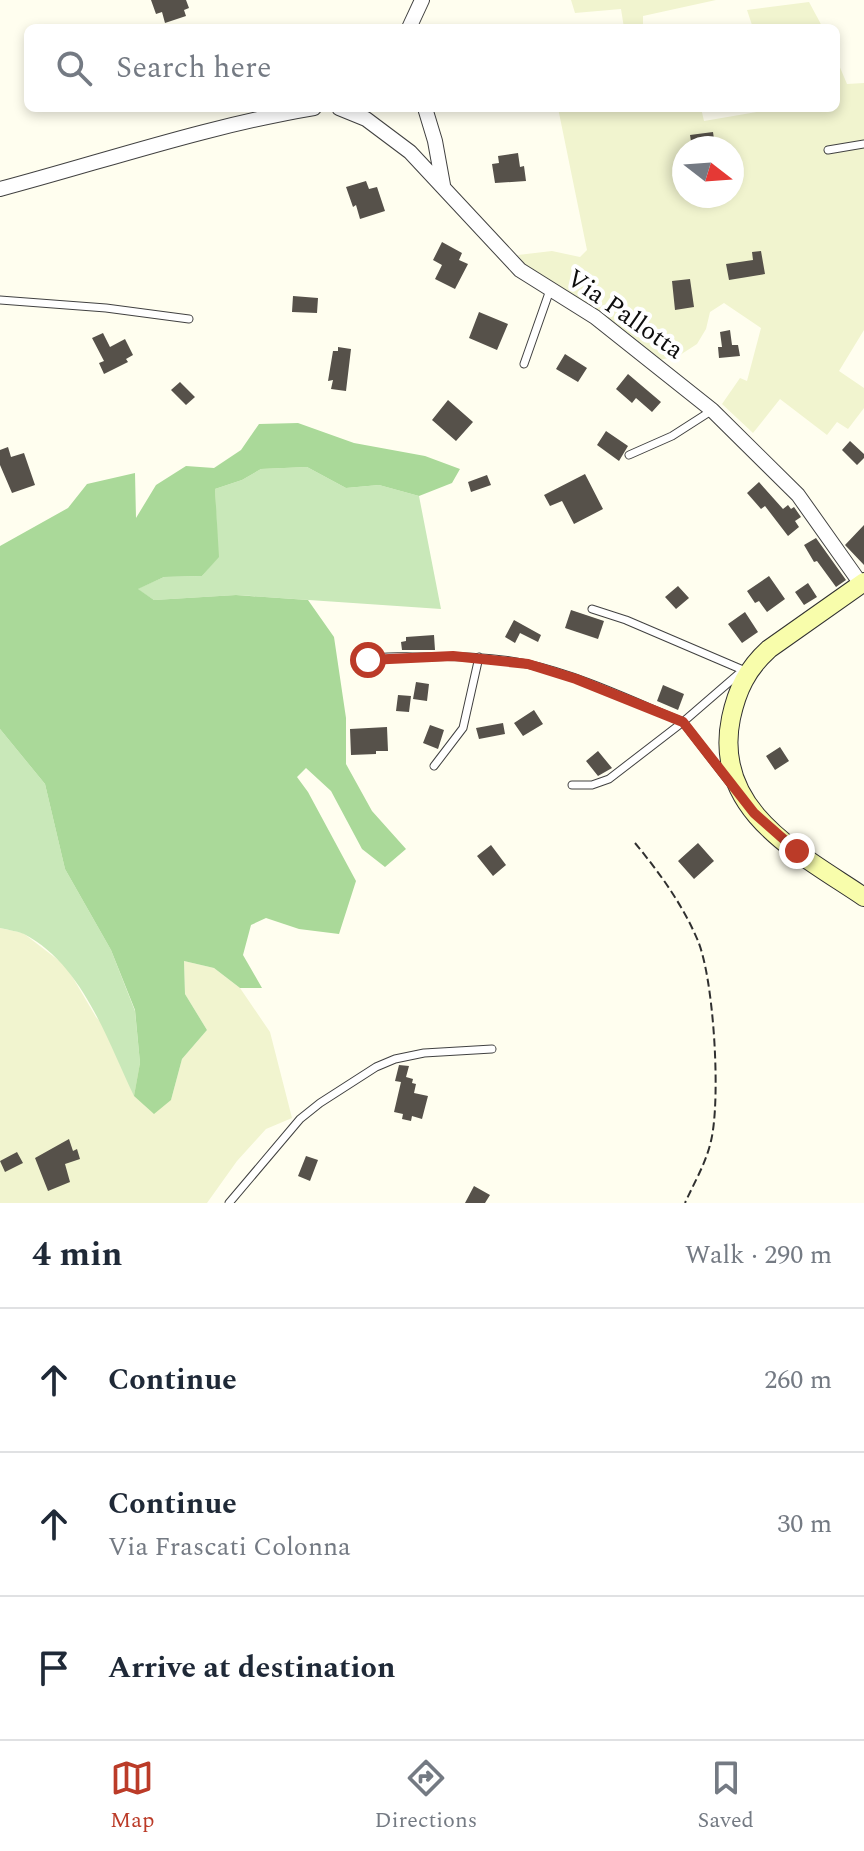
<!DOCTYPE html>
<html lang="en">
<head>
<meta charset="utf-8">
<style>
  :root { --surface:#fff; --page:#f2f2f3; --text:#1f2937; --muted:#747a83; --line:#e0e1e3; --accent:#bb3b28 }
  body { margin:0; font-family:Spectral,serif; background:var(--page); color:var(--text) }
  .compass { position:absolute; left:672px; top:136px; width:72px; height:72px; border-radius:50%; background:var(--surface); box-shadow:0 4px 12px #0003; rotate:107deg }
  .stop { position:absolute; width:24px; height:24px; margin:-18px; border:6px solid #bb3b28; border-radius:50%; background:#fff }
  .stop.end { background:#bb3b28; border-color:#fff; box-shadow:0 2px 8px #0008 }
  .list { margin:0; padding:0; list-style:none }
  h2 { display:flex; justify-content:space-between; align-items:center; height:104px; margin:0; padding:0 32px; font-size:34px }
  h2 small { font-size:26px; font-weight:400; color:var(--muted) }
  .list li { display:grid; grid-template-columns:52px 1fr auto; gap:24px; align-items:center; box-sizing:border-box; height:144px; padding:0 32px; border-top:2px solid var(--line) }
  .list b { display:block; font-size:30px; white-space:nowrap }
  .list p { margin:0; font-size:26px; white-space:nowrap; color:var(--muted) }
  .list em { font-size:26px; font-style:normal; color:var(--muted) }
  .icon { flex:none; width:44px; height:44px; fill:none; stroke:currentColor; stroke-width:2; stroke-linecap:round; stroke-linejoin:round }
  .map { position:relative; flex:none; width:864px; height:1203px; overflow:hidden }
  .search { position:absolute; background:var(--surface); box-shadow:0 4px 12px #0003; left:24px; right:24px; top:24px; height:88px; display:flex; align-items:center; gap:20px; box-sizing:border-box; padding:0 28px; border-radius:12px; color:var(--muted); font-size:30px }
  .sheet { height:536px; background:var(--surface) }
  nav { display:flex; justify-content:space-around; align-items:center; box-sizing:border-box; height:112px; border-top:2px solid var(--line); background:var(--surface); font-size:22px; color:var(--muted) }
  nav a { display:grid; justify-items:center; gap:4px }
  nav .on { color:var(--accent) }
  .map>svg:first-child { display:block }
</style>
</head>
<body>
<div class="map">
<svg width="864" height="1203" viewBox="0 0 864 1203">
  <rect width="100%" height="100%" fill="#fffeef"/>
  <path fill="#f1f4cf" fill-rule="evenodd" d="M571,0H716L643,16V28H624L621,9L575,13Z
    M809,2L823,28H753L747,10Z
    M836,58L847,84L864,83V330L839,371L864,388V408L848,429L837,422L827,435L780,399L753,433L722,404L740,378L747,381L761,328L724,303L710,312L706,329L697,344L680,355L660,360L607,317L530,271L518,255L552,251L580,257L587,250L558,108H701L704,121L781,108H836ZM684,148H732V196H684Z
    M0,928L23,933L66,966L96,1017L171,1100L182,1059L207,1030L185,994L184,961L214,968L240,988L270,1032L292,1118L266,1129L237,1161L207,1203H0Z"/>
  <path fill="#c9e8b9" d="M307,467L346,488L379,485L419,496L441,609L236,595L154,600L137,589L164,577L202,576L218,557L215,489L242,480L261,469Z
    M0,729L45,784L65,869L111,950L135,1011L140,1063L134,1096C107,1040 83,965 24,934C17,931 8,930 0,928Z"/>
  <path fill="#aad999" d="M298,423L354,443L425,456L460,469L452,483L419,496L379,485L346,488L307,467L261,469L242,480L215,489L219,557L202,576L164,577L138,589L154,600L236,595L308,600L334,637L346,718V764L372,811L406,849L385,867L362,849L331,791L306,768L297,777L308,792L356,881L339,934L299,929L266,918L251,925L243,955L262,988H240L214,968L184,961L185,994L207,1030L182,1059L171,1100L154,1114L134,1096L140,1063L135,1010L111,950L65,869L45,784L0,729V546L68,508L87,484L135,473L136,518L156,485L186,466L214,468L241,450L259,424Z"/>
  <path fill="#56514a" d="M151,0H186L189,8L184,10L186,16L165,23L162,12L156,14Z
    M713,132L715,146L692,148L690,135Z
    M518,153L520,167L524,166L526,181L495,183L492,164L499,163L498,156Z
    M366,181L369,189L377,187L385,211L360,219L356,205L353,207L346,187Z
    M442,242L462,253L459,260L468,264L455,289L435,279L442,265L433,260Z
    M761,251L765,274L729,280L726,264L753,260L752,252Z
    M690,279L694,307L675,310L672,281Z
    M293,296L318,298L317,313L292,312Z
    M479,312L508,324L497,350L469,338Z
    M730,330L732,345H738L740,356L719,358L718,347H722L720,332Z
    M103,333L110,347L125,339L133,355L126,359L128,362L104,374L99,363L104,361L92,338Z
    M338,347L351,349L346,391L331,389L333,380L328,381L333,351H338Z
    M565,354L587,368L578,382L556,369Z
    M628,374L661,402L652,412L636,398L632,403L616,389Z
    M180,382L195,397L186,405L171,390Z
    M448,400L473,422L456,441L432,420Z
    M606,431L628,446L619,461L597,445Z
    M850,441L864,454V458L857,465L842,450Z
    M8,447L11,457L24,453L35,485L12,493L0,465V450Z
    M585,474L603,509L574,524L562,501L550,506L544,495Z
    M487,475L491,485L471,492L468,482Z
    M759,482L783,509L788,505L791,509L794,507L801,517L795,521L799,527L788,536L765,506L761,509L747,493Z
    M864,525V565L845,545Z
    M816,538L846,580L836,587L817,561L814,562L804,545Z
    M769,576L785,599L767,612L759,601L755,603L747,591Z
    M808,583L817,597L804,605L795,592Z
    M678,586L689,598L676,609L665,597Z
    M571,610L604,621L598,639L565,628Z
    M745,612L758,632L742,643L728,624Z
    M514,620L541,635L538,642L520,633L515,643L505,637Z
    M434,635L435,650H402L401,642L406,641V637Z
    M416,682L429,684L427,701L413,699Z
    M663,685L684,694L678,710L657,701Z
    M398,695L411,696L409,712L396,711Z
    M534,710L543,724L523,736L514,723Z
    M503,723L505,734L479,739L476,728Z
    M430,725L444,730L438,749L423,743Z
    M387,727L388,751H376V754L351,755L350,729Z
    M780,747L789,761L775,770L766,756Z
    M598,751L612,768L598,776L586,761Z
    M698,843L714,861L694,879L678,861Z
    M491,845L506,865L493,876L477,856Z
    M399,1065L409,1066L406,1077L413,1079L412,1083L416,1084L414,1093L428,1096L422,1119L412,1116L411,1121L402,1119L403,1114L394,1112L401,1082L395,1081Z
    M69,1139L73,1151L77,1149L80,1159L65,1164L70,1182L48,1191L35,1158Z
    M17,1152L23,1163L5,1172L0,1161Z
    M306,1156L318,1160L310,1181L298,1176Z
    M474,1186L490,1195L485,1203H465Z"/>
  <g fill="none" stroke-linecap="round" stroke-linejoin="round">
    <defs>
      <path id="lane" d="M828,150L864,144
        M0,300L106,308L189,319
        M524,364L550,290
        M629,455L672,436L711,411
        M592,609L626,620L743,670
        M357,666C375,654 396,657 417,657C454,656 491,656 527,664C581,676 632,701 683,722L609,779L592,785H572
        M434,766L463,728L479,657
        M730,783L683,722L742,671
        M229,1203L300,1119L320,1103L376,1067L395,1059L424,1053L492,1049"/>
      <path id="street" d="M409,28L422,0
        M339,108L366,119L410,152L520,270L595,317L712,410L798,495L861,584
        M425,108L435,141L443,185
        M0,189C105,161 207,126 314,108"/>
      <path id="secondary" d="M864,582L769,649C747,669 737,690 731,718C712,811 799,853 864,897"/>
    </defs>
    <use href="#lane" stroke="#414141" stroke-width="9"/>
    <use href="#street" stroke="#414141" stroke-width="16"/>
    <use href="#secondary" stroke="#303030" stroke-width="20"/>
    <path stroke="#303030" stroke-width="2" stroke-dasharray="8 4" stroke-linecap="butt" d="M635,843C659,872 683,905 698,941C714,980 721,1099 711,1141C706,1163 694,1183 685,1203"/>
    <use href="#lane" stroke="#fff" stroke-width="7"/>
    <use href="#street" stroke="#fff" stroke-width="14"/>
    <use href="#secondary" stroke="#f8fdab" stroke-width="18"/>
  </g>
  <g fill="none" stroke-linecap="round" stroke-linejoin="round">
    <path stroke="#bb3b28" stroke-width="10" d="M368,660L453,656L528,664L576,679L683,722L754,813L797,851"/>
  </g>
  <g text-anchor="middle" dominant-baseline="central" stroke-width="8" stroke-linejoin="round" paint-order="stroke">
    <g font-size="26" fill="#0e0e0e" stroke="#fff">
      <text transform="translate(625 314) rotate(35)">Via Pallotta</text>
    </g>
  </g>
</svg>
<svg class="compass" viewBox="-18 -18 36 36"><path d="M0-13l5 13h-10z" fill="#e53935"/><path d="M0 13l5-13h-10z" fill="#747a83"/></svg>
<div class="stop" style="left:368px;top:660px"></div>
<div class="stop end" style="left:797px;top:851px"></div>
<div class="search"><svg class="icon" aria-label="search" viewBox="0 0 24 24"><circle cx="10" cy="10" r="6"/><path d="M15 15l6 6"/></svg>Search here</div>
</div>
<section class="sheet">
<h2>4 min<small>Walk · 290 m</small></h2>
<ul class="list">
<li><svg class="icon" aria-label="ahead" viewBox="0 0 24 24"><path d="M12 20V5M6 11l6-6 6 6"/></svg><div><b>Continue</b></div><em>260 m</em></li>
<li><svg class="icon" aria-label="ahead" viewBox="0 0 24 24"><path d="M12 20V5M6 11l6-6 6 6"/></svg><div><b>Continue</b><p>Via Frascati Colonna</p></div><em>30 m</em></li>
<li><svg class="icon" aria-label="arrive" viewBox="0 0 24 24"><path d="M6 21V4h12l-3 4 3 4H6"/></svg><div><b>Arrive at destination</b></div></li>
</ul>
</section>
<nav>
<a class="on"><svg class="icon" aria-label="map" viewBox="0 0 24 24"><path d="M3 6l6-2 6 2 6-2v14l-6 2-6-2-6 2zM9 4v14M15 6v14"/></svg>Map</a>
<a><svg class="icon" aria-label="directions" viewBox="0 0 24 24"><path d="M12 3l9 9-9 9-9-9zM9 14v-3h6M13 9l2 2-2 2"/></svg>Directions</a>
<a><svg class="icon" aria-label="saved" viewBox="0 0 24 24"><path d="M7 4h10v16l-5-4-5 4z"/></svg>Saved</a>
</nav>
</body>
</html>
